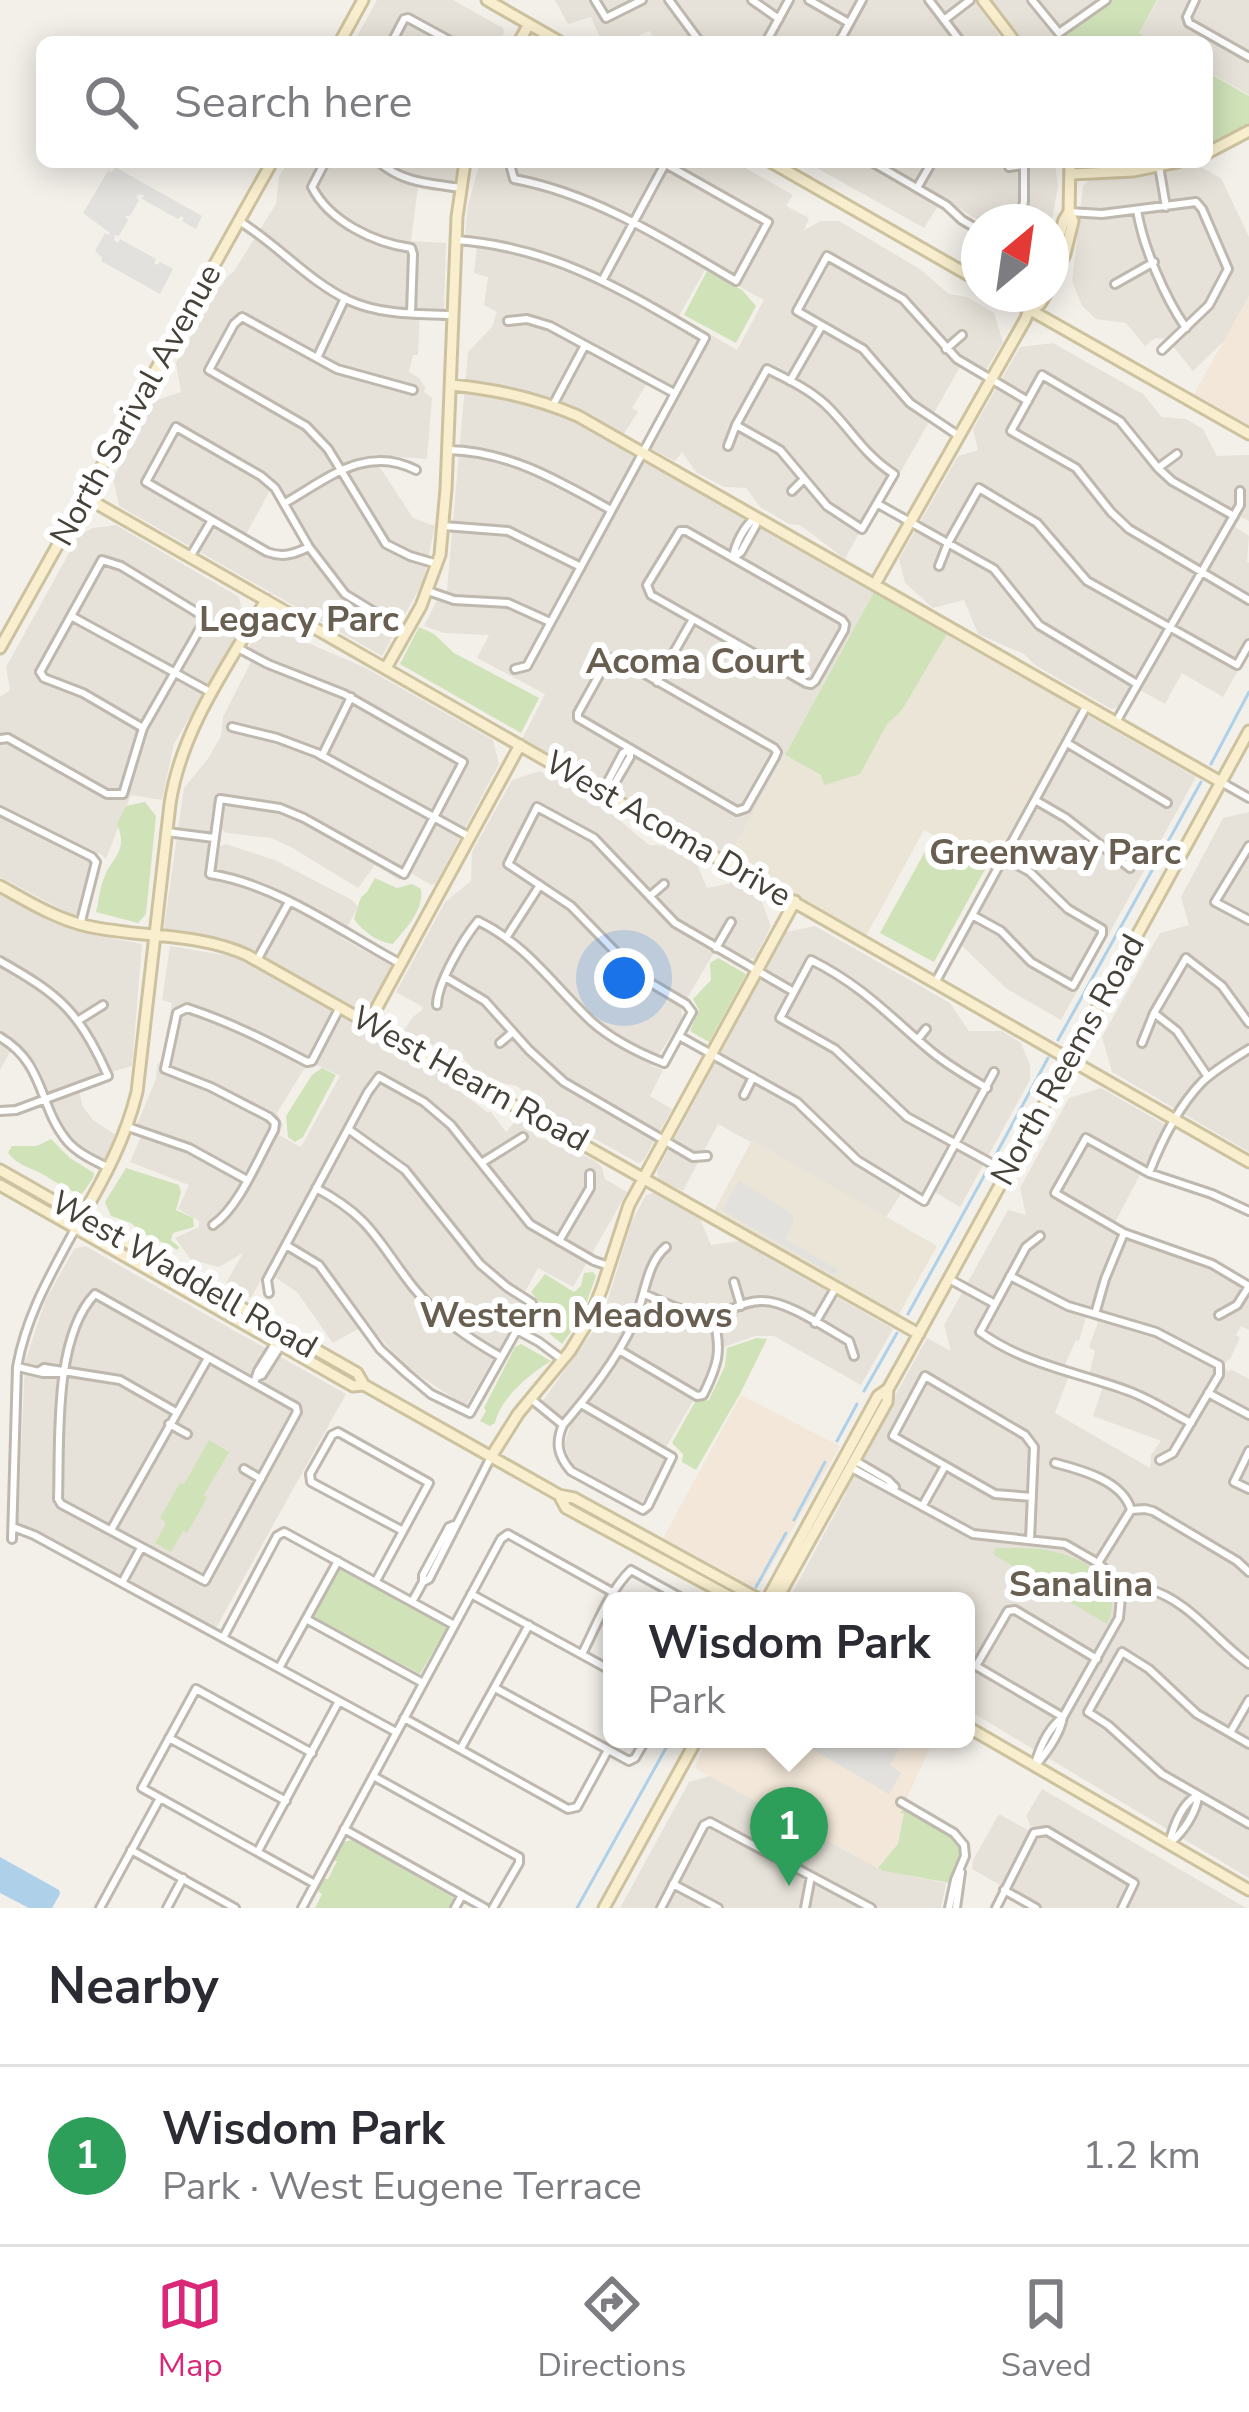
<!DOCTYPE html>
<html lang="en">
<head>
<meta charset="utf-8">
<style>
  :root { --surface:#fff; --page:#f2f2f3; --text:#2b2b33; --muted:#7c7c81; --line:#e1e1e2; --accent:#db2777 }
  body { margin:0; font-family:"Nunito Sans",sans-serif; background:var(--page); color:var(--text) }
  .compass { position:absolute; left:961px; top:204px; width:108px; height:108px; border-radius:50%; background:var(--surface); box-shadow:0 6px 30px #0003; rotate:29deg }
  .you { position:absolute; left:624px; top:978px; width:42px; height:42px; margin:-30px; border:9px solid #fff; border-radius:50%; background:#1a73e8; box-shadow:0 0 0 18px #1a73e833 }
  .badge { display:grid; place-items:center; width:78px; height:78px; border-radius:50%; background:var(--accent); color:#fff; font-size:39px; font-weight:700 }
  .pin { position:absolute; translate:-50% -99px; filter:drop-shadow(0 3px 6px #0008) }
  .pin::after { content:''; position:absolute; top:63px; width:42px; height:36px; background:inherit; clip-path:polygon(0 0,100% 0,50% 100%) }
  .popup { position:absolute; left:603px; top:1592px; width:372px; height:156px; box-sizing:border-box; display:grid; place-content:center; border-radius:18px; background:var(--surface); filter:drop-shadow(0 3px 9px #0005); font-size:39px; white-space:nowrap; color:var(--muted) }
  .popup b { font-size:45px; color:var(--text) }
  .popup::after { content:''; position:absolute; left:50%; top:100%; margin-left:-24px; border:24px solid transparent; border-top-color:var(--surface) }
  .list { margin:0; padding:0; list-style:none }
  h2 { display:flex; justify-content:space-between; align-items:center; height:156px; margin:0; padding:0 48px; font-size:51px }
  h2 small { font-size:39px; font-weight:400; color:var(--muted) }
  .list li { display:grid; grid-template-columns:78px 1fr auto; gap:36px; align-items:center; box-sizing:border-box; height:180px; padding:0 48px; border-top:3px solid var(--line) }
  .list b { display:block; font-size:45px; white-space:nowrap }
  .list p { margin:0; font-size:39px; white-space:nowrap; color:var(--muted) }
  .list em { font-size:39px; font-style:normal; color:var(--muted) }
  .icon { flex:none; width:66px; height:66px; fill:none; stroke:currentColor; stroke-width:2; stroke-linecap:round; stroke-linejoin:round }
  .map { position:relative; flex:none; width:1249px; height:1908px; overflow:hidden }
  .search { position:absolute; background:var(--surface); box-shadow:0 6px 30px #0003; left:36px; right:36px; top:36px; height:132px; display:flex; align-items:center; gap:30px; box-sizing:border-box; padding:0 42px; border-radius:18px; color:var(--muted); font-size:45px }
  .sheet { height:336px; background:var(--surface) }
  nav { display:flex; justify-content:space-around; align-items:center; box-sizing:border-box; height:168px; border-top:3px solid var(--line); background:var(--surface); font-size:33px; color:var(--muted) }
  nav a { display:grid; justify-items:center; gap:6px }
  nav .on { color:var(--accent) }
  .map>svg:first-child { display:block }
</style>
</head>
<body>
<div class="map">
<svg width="1249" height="1908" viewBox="0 0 1249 1908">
  <rect width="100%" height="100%" fill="#f3f0ea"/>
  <path fill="#e6e2d9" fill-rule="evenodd" d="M377,0H453L503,28L504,32L500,42H354Z
    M555,0H974L1004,42H658L649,31L625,42H602L591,17L568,24Z
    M990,0H1112L1059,42H1021Z
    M1158,0H1249V95L1207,71V42H1156L1139,33Z
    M288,162H459L454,182L419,178L411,241L446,243L444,311L420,310L418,355H413L409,372L419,378L425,387L424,392L432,398L427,459L372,455L413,518L435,526L423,582L382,656L119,506L113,478L154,401L181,392L176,363L219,285L234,271L276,204L279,176ZM275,481L315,547L294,559L275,560L242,542Z
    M480,162H735L793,195L786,206L809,218L804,230L821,221H839L920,269L949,294L967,297L994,313L1003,342L985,371L964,360L900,473L894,469L845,559L800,525L789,524L760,507L746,488L724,487L696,472L682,452L675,461L650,448L675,400L646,385L632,408L638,412L617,444L875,590L729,857L522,739L545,694L477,658L489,635L444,633L424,626L437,600L446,601L468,352L492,327L497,312L484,305L488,277L474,273L478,237L465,235L468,205ZM706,268L764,300L737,350L679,316Z
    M806,162H1055L1058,187L1051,223L981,222L943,198L924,228Z
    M1197,165L1221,178L1249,237V296L1224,341L1193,371L1167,339L1155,338L1145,346L1126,323L1096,319L1082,306L1072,281L1083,186L1089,180Z
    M1053,343L1143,394L1162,417L1186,419L1203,429L1217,456L1249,455V521L1241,517L1235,527L1249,536L1247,561L1249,563V651L1223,697L1182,673L1165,704L1131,685L1118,707L1111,709L1035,665L1024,654L978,634L964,600L933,608L905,583L899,559L958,456L978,450L973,429L1020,347Z
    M116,525L239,597L244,622L174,744L162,800L131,795L106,859L99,853H95L78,914H70L0,877V697L10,690L6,667L79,535L93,528Z
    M266,625L364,667L493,740L499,764L436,883L431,885L411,873L399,880L375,865L358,888L291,847L271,838L227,833L221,829L218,847L226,844L277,861L352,900L358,907L341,938L389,964L392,969L368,1011H362L240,945L171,933L164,927L184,788L207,760L221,736L223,717L256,652L249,647L259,629Z
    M1087,715L1196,777L1061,1020L1007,989L961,945Z
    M540,771L598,802L649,845L674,846L694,857L707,888L737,882L759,894L771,926L755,958L748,959L722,945L713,954L681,1009L683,1018L651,1066L663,1070L650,1096L672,1109L643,1161L638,1163L544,1110L517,1086L493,1081L475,1071L455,1050L425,1043L404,1030L413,1017L422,1010L423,1007L396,992L445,902L471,881L472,852L512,780Z
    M1249,812V1152L1112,1072L1102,1037L1160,933L1189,925L1181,897L1223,818Z
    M0,891L44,915L91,934L142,944L132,1066L77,1082L83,1107L93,1120L116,1135L105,1160L74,1143L63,1128L38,1066L15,1043L0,1070Z
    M815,926L950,1003L969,1031H1002L1021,1043L1030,1065V1080L960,1207L928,1188L923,1195L906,1186L886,1217L718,1124L683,1191L658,1179L657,1171L786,932Z
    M170,946L236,957L426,1065L487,1112H491L506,1132L515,1122L521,1121L528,1125L536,1137L565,1145L595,1161L602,1167L605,1179L627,1192L573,1287L538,1268L520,1301L524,1305L466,1406L409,1369L367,1324L333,1343L297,1292L266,1271L251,1298L226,1283L243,1253L219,1267L191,1260L175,1238L199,1227V1221L178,1209L189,1185L130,1162L144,1129L137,1124L156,1079L157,1065L161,1061L172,1003L162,1000ZM317,1065L340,1076L301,1147L279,1135L283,1125L277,1113L304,1069Z
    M1101,1088L1166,1125L1110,1232L1211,1270L1249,1292V1330L1241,1326L1236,1335L1240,1338L1230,1359L1224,1364L1227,1371L1232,1370L1249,1379V1878L966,1709V1601L789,1599L845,1495L850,1477L927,1338L951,1351L944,1325L1008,1210L1026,1215L1020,1188L1069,1098ZM1086,1317L1098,1322L1089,1347L1095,1351L1089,1374L1105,1380L1093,1416L1161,1441L1151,1455L1150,1468L1055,1413L1071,1370L1064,1367L1076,1340L1079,1341Z
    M654,1193L700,1219L711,1245L739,1241L893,1329L861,1385L774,1336H755L715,1350L700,1389L662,1454L668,1462L640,1505L572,1464L564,1445L571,1424L542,1402L596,1327L605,1309L632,1221L646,1195Z
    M85,1246L346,1394L216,1628L18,1524L25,1362L45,1301L74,1249Z
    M710,1776L883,1871L946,1883L941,1908H620L689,1782Z
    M1042,1789L1246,1908H1041L972,1869L973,1860L999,1814L1028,1830L1031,1827L1026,1816Z"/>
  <path fill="#f2e7d8" d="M1249,296V426L1194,394Z
    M741,1395L840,1446L761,1584L752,1586L663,1538Z
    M707,1739H934L901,1811L905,1813L898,1844L878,1868L695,1768Z"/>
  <path fill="#eae5d6" d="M947,634L956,636L1027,677L1076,708L1078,715L1063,735L1025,811L1011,830L994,868L924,830L866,936L729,857L785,755L821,775L902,710Z
    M752,1140L937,1246L898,1316L714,1211Z"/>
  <path fill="#cfe2b8" d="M1111,0H1157L1139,33L1155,42H1058Z
    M1207,72L1249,96V124L1207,146Z
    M707,271L742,290L756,306L736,343L684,315Z
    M875,590L947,634L902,710L887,724L860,774L824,785L821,775L785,755Z
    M419,627L434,634L454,653L539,698L521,733L400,664Z
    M145,802L156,816L146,914L138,923L96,912C99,902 99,891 103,881C111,856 129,853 117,824L126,806Z
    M933,837L987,866L934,962L880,933Z
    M375,878L397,888L412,884L421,889C424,911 406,928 393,944C378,942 363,932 354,919L361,897L367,892Z
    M718,958L746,974L709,1042L690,1031L699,1010L693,999L711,980L710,963Z
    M322,1068L336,1075L303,1137L295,1142L288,1137L286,1116L312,1075Z
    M51,1139L70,1158L94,1173L93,1178L82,1194C66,1190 58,1183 44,1175C30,1167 18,1166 8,1153L12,1146H37Z
    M126,1168L179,1185L181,1192L176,1210L193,1218L194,1227L173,1233L171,1240L179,1247L178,1250L141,1232L131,1223L111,1216L105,1202Z
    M593,1272L596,1276L581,1318L562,1344L545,1330L533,1331L530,1325L539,1302L531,1292L545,1274L574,1292L581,1286L584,1273Z
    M757,1338L767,1339L741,1392L696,1470L682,1462L683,1454L672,1443L695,1402L709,1400L725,1366L727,1348Z
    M521,1344L551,1361C531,1373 500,1398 495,1423L490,1426L480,1421L486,1411L484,1408L515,1347Z
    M209,1440L229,1452L204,1495L207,1498L187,1533L183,1531L171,1552L155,1543L166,1523L160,1518L180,1483L184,1484Z
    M995,1548C1016,1548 1042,1547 1063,1554C1095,1564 1124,1588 1107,1624L1019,1572L1018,1569L994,1555Z
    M340,1568L448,1626L420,1674L314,1617Z
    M906,1808L955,1838C965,1854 954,1867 950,1883L883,1871L878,1868L898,1844L904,1814L900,1812Z
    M352,1840L451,1896L454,1900L449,1908H315L322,1894L318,1891L323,1879H328L337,1861H332L343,1842Z"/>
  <path fill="#e2e1de" d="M115,167L202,216L196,229L182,221L184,218L181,216L178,219L142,199L144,195L140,194L136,197L139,200L130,216H125L128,220L119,236L115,235L114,240L118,243L120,239L156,259L154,263L157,265L160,262L173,269L160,294L101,261L102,257L95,251L105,233L108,235L110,233L83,213L108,171L112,172Z
    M739,1181L787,1210L793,1217V1223L785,1239L839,1270L834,1275L722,1210Z
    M795,1739H905L890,1765L901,1773L889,1794Z"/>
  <path fill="#aed0e8" d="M0,1857L59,1890L60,1894L52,1908H29L0,1893Z"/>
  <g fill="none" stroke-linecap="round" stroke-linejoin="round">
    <path stroke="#aed0e8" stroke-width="3" d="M1211,764L1249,692
      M1058,1040L1201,782
      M993,1160L1048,1058
      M908,1314L989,1167
      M864,1391L897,1333
      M837,1441L857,1404
      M794,1520L825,1462
      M756,1587L786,1533
      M577,1908L671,1739"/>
    <defs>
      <path id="street" d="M595,0L606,18L642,0
        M669,0L700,42
        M752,0L779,19
        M809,0L849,23
        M929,0L961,42
        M1032,0L1059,33L1106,0
        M1195,0L1187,17L1189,23L1249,57
        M944,20L970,0
        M392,42L404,19L408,18L452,42
        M766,42L789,0
        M839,42L862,0
        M325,162L312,187C329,221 374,243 411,248L413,254L411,313
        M379,162C403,183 429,183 460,188
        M514,162L511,168L514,179C595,194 666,240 736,281L768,222L662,162
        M872,162L946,205L962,220L979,230
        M1159,166L1166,207
        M1009,167L1024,165
        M917,188L932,162
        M1137,210C1143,247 1165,298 1186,328
        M1069,212L1102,214L1196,202L1202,209L1228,269L1209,305L1162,350
        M239,221C277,244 307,280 348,300C380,315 418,314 452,315
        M1020,222L1024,201V162
        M456,240C554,247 623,290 705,338L527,666L515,669
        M602,281L665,164
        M1115,284L1154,262
        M508,321L527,319L550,326L674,393
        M946,349L962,335
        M317,358L345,298
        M790,381L821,327
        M413,390L337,369L242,317L234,324L209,370L306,426L328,449L386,544L410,556L437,564
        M553,405L585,345
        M959,436L910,403L863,349L797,311L827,256L903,299L957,359L1028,401
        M728,446L736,425L767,369C787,379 809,389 826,405C851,429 863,454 894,474L862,529L827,506L780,450L736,425
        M448,450C509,451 559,481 611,510
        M1158,468L1177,454
        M792,491L804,479
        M285,503C327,479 366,444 416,470
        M878,504L994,569L1039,625L1137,684
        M1234,516L1172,481L1158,468L1120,421L1042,375L1011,431L1076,468L1111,512L1129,529L1249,600
        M444,526L508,531L581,567
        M680,531H686L842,620L845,624L844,630L815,681L811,684L806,683L651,595L647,585Z
        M309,547C294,554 283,558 267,552L146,482L176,427L261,476L275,488L309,547L345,594L407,632
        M190,557L212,520
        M733,558L741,552L756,525V520
        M733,558C735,544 744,526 756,517
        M939,566L948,543L979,488L1037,523L1087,581L1237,665L1249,644
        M428,591L454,600L508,603L550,622
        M71,616L210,692
        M238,648L268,664L344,694L463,762L404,874L304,818L280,808L220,799L210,874C276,884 342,932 401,964
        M612,658H617L774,748L777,752L775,757L746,808L737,811L578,718V713L607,661Z
        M657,682L693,619
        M1116,722L1240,505V491
        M232,727L277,738L317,753L470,837
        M0,739L8,738L107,794H123L143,728L206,618L121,566L102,560L40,672L44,678L83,693L143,728
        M1067,743L1167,803
        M322,756L351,697
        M1221,782L1249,798
        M605,793L612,788L630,757V751
        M605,793L606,785L623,753L628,750
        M1035,800L1066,818L1130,868
        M0,811L92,857L96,862L80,925
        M167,832L214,838
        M1249,846L1215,902L1249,920
        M650,896L664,884
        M972,915L1001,931L1031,962L1073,986L1102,934V929L1068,909L1030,872L1003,857
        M506,938L540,885
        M716,948L731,922
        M257,960L289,902
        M0,961C60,995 80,1012 108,1076L16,1110L0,1111
        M445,977L485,1001L529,1050L564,1082L693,1157L707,1156
        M936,981L1087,705
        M437,1005C437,983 464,938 478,921C526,944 553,985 591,1021C611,1039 639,1053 664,1063L692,1012L686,1004L639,976L571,906L508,864L537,807L594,838L675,923L794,992
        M1154,1013L1177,1031L1208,1077
        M79,1020L103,1005
        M679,1036L797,1102L857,1160L924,1201L994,1072
        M0,1037C46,1064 38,1107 68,1142C79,1154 95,1161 109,1168
        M918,1039L926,1029
        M500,1043L513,1032
        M1142,1043L1154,1013L1186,958L1222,986L1249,1023
        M987,1088C968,1077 949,1066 932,1052C889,1016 863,986 811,960L780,1018L835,1049L907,1117L1007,1172
        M744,1095L753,1077
        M128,1127L189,1148L247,1180
        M483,1162L523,1137
        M1149,1173C1161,1142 1179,1106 1202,1082C1216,1069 1233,1059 1249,1049
        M316,1188C372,1218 377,1241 413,1287C438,1318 468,1338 501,1357
        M1249,1211L1212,1194L1149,1173L1086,1138L1055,1193L1124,1233L1212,1264L1249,1286
        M213,1225C239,1207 258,1159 274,1130L275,1123L269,1117L211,1087L165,1069L177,1013L187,1008C230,1022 267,1041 307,1062L312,1061L339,1009
        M1040,1236L1026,1247L980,1332C1025,1365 1081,1373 1131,1392C1152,1400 1171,1413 1191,1423
        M559,1241L590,1188V1174
        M286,1245L319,1265L380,1349L406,1373L431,1394L470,1413L532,1303L507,1287L480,1264L405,1170L348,1129
        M1010,1276L1068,1306L1156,1332L1219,1365V1375L1173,1453L1160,1460
        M949,1279L995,1304
        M734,1282L741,1306
        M269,1293L267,1280L368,1092L379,1077L424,1102L451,1125L530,1224L594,1261L609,1266
        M95,1294L296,1407L297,1412L205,1581L61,1504L58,1499C60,1442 53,1338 95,1294Z
        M644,1294C666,1303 693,1318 717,1314C732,1310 747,1300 763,1301C788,1301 827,1329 849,1341L854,1356
        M1095,1314L1105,1279L1124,1233
        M1219,1315L1237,1305L1249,1286
        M815,1323L836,1287
        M517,1330L539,1342L563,1360
        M619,1350L697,1396L703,1395C719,1363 722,1350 713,1315
        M18,1367L43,1373H61
        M41,1370L44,1368L120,1380L176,1412
        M257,1377L262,1375L281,1345
        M254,1383L258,1371L276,1342L291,1338
        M1208,1393L1249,1415
        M530,1398L563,1425
        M581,1404L672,1457L648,1506L643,1510L571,1471C558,1456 555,1443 563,1425C590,1393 615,1362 633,1324C645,1300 645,1264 666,1247
        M169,1424L187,1434
        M1249,1451L1234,1482L1249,1489
        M854,1460L888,1480L895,1487
        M1055,1463C1082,1470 1123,1481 1131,1510L1145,1509L1153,1511L1237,1561L1249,1572
        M850,1467L973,1534L1065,1544L1098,1563L1112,1576L1121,1597L1119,1618L1063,1717C1060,1735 1047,1752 1035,1766
        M244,1469L261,1479
        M923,1505L945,1466
        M13,1527L34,1535L396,1732
        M111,1530L208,1358
        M12,1539L17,1367C27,1311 55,1267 81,1218
        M1030,1540L1034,1447L1025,1435L925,1376L893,1436L995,1494L1032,1497
        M1098,1563L1131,1510
        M123,1581L141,1548
        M376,1581L429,1483L338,1432L332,1435L310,1474L311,1482L403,1531
        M423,1582V1575L449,1527L454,1525
        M1120,1591C1129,1589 1139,1586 1148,1589C1189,1600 1216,1641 1249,1664
        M471,1594L612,1671
        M413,1600L423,1582L429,1579L491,1457
        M306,1619L423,1683
        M224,1636L277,1536L284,1532L454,1625
        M582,1654C596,1627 609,1591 631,1570L687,1601
        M279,1668L338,1561
        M495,1688L629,1761L635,1758L646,1739
        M1063,1717L976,1666L1008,1611L1015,1610L1097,1659
        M404,1718L568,1809L577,1807L608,1750
        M1230,1733L1249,1700
        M169,1738L286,1801
        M1249,1744L1197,1714L1149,1669L1122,1652L1088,1712L1108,1725L1162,1774L1249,1824
        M461,1748L529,1625
        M312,1753L196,1689L142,1788L315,1884
        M1035,1764C1040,1747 1048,1728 1063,1717
        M373,1776L519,1857V1863L493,1908
        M901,1802L954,1833L964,1845L965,1856L955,1880L949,1908
        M344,1829L485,1908
        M1172,1841C1184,1831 1196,1812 1198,1797
        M1169,1844C1173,1828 1181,1805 1196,1796
        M131,1850L235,1908
        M258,1851L339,1701
        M673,1884L718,1908
        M1004,1890L1036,1908
        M100,1908L160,1798
        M167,1908L183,1878
        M302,1908L501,1539L508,1534L614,1593
        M455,1908L462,1895
        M661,1908L704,1825L710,1822L871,1908
        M805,1908L811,1876
        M956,1908L961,1872
        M996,1908L1034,1833L1047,1831L1134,1883L1122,1908"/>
      <path id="secondary" d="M487,0L560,42
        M983,0L1015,42
        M340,42L363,0
        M519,42L529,24
        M1207,153L1249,131
        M771,162L979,281
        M1072,174L1133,171L1178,162
        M1051,264L1064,220L1069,212
        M1051,285L1065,254L1073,221L1069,212L1070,162
        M1002,294L1249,434
        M1031,310L1040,304L1046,294
        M450,385C496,389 536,398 578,416L1221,782
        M85,497L1249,1162
        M875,584L1025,320L1036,294
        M0,648L272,162
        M386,668L421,606L440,555L446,489L457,217L465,162
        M0,886C27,901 56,919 87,926C140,938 196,932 247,955L919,1334
        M369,1022L520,745
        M0,1170L357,1373L364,1385L559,1495L574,1498L762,1601
        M0,1185L353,1386L364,1385
        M81,1218C105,1177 126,1137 137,1092L170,804C181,729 229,664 266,600
        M491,1457L518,1414L570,1351L589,1320L602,1288L629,1205L795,901
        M559,1495L566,1508L738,1601
        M770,1601L769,1596L878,1396L888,1389L907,1355L1249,731
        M776,1601L887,1402L888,1389
        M966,1726L1249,1890
        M604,1908L697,1739"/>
    </defs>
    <use href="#street" stroke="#beb8ae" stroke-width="12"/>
    <use href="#secondary" stroke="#cdc29f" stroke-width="15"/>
    <use href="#street" stroke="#fff" stroke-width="6"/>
    <use href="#secondary" stroke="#f9efcf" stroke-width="9"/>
  </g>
  <g text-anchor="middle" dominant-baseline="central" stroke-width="12" stroke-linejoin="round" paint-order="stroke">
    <g font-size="33" fill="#464139" stroke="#fff">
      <text transform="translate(136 405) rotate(-61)">North Sarival Avenue</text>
      <text transform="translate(668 829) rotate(30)">West Acoma Drive</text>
      <text transform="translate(1068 1060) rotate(-61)">North Reems Road</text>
      <text transform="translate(470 1079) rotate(29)">West Hearn Road</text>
      <text transform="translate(184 1275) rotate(30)">West Waddell Road</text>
    </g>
    <g font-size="36" font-weight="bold" fill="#685f51" stroke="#fff">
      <text x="299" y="619">Legacy Parc</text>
      <text x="695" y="661">Acoma Court</text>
      <text x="1055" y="852">Greenway Parc</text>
      <text x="576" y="1315">Western Meadows</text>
      <text x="1081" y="1584">Sanalina</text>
    </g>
  </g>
</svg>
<svg class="compass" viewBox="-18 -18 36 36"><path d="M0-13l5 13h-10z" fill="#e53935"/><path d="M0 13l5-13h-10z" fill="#7c7c81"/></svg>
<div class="you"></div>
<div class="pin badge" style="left:789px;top:1886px;background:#2e9e5b">1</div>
<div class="popup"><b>Wisdom Park</b>Park</div>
<div class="search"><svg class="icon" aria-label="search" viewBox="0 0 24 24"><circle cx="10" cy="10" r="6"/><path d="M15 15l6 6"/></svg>Search here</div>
</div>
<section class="sheet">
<h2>Nearby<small></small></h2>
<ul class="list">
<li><span class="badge" style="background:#2e9e5b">1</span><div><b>Wisdom Park</b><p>Park · West Eugene Terrace</p></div><em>1.2 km</em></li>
</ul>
</section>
<nav>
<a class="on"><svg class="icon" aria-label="map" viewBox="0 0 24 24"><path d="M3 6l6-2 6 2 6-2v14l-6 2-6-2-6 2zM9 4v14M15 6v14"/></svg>Map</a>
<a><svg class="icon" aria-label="directions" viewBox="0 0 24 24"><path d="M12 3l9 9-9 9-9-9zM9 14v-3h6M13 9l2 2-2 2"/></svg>Directions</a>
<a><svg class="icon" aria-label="saved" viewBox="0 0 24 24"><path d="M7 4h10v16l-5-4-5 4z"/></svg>Saved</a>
</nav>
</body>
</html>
